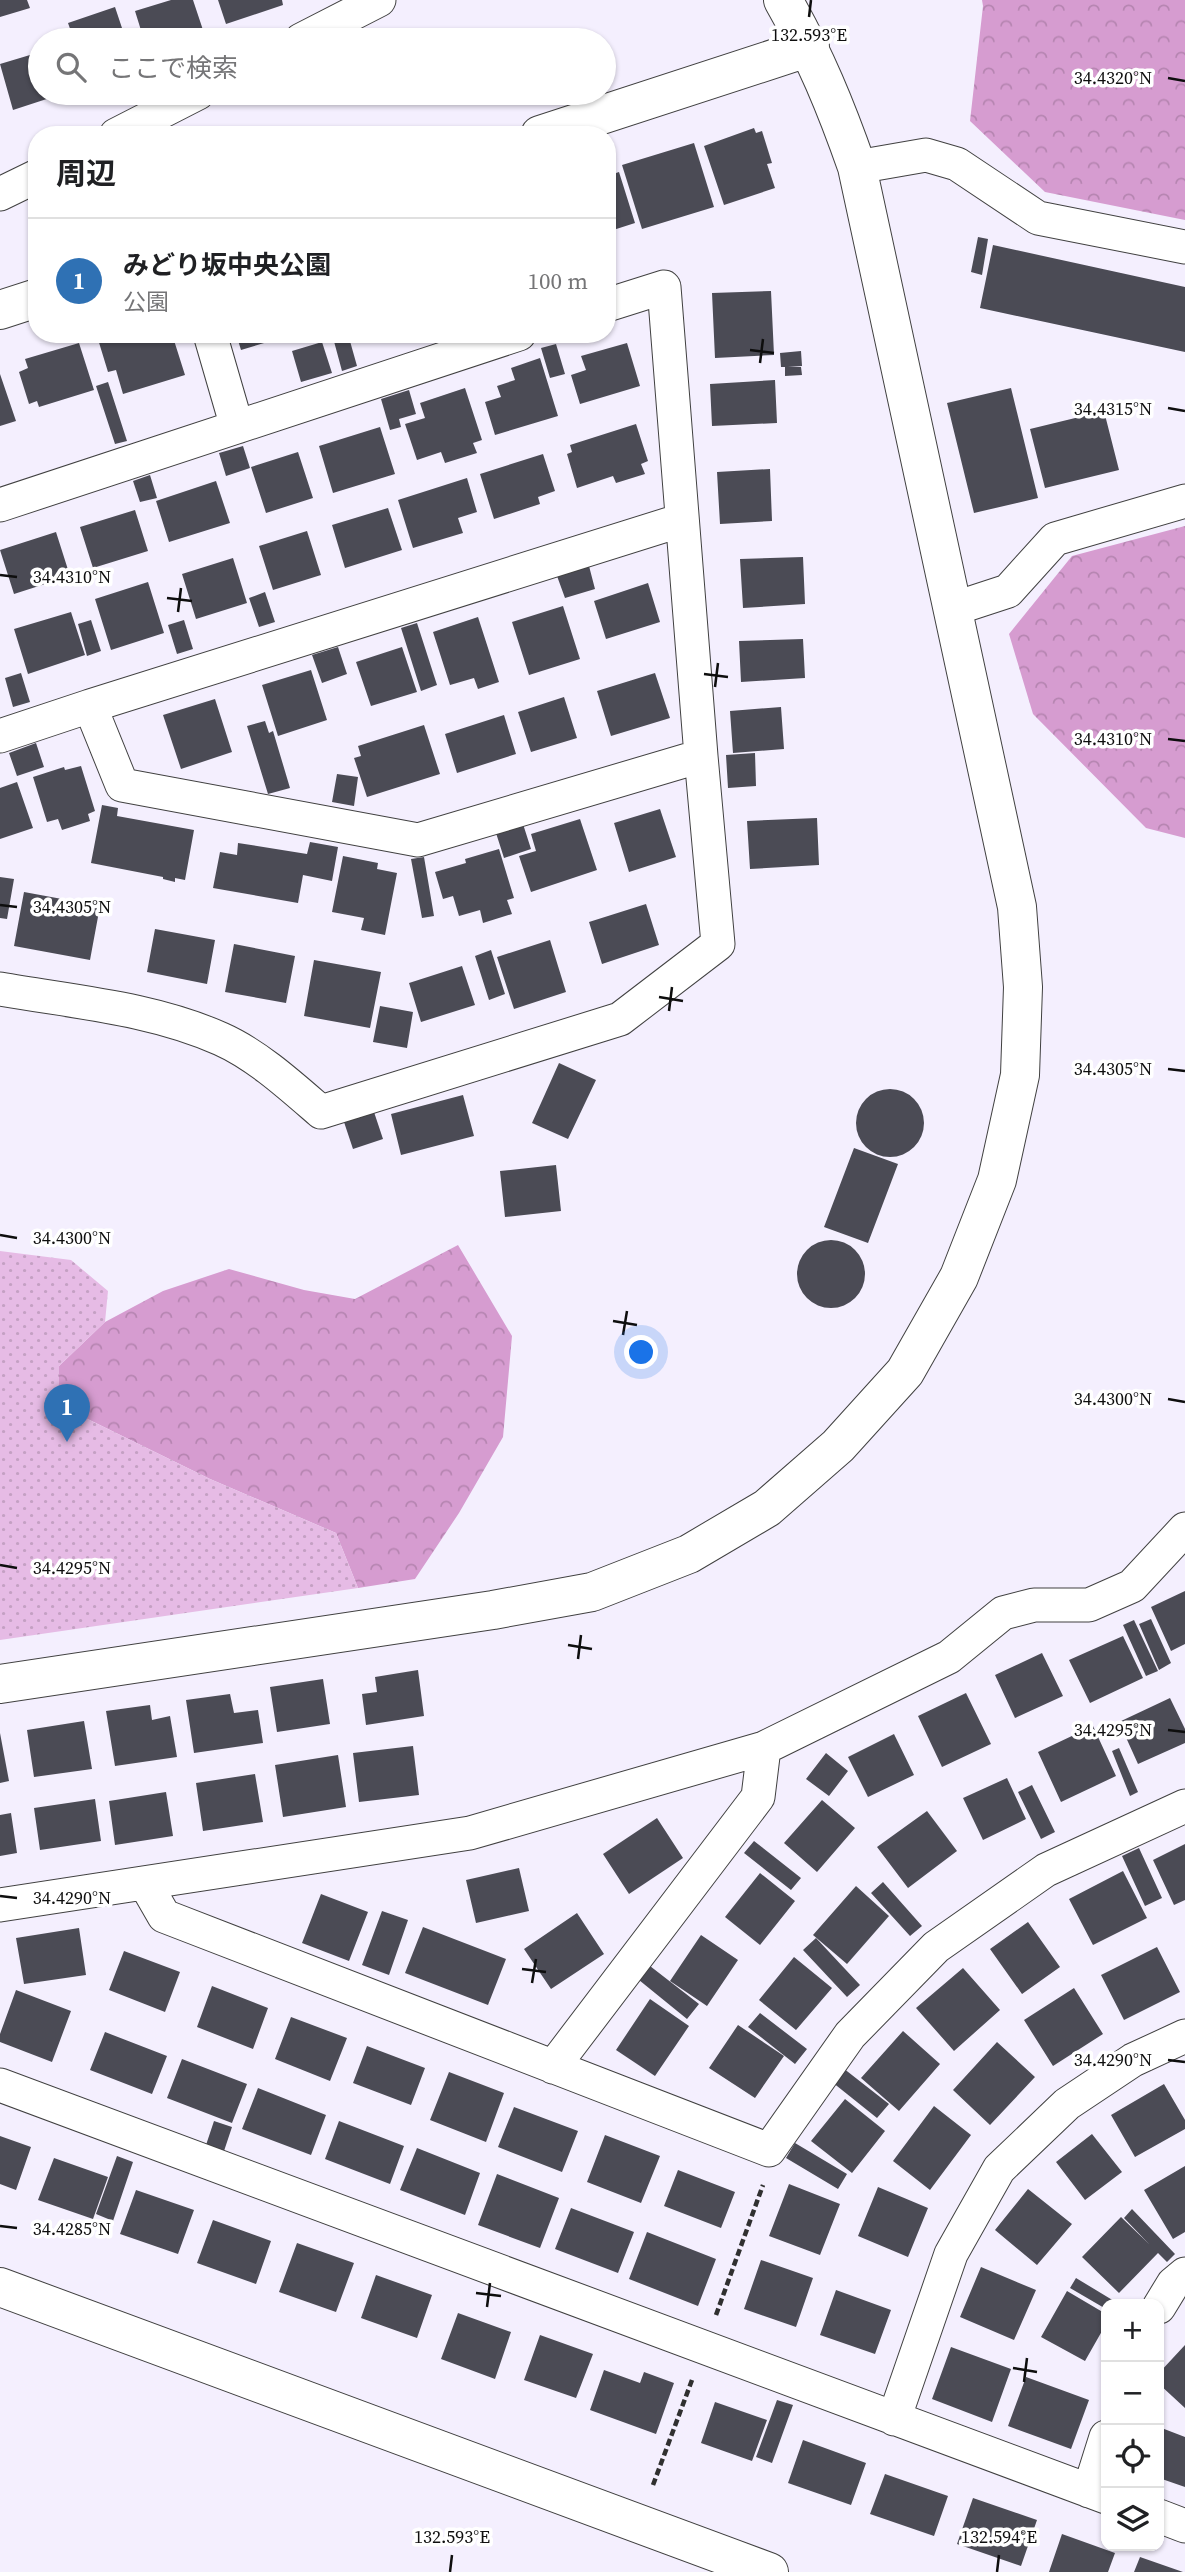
<!DOCTYPE html>
<html lang="ja">
<head>
<meta charset="utf-8">
<style>
  :root { --surface:#fff; --page:#f2f2f2; --text:#202124; --muted:#757577; --line:#e0e0e0; --accent:#2f71b4 }
  body { margin:0; font-family:"Source Serif 4","Noto Sans JP",serif; background:var(--page); color:var(--text) }
  .controls { position:absolute; right:21px; bottom:21px; display:grid; overflow:hidden; border-radius:14px; box-shadow:0 2px 5px #0004 }
  .controls button { width:63px; height:63px; display:grid; place-items:center; padding:0; border:0; border-bottom:2px solid var(--line); background:var(--surface); color:var(--text); font:35px sans-serif }
  .you { position:absolute; left:642px; top:1353px; width:24px; height:24px; margin:-18px; border:5px solid #fff; border-radius:50%; background:#1a73e8; box-shadow:0 0 0 10px #1a73e833 }
  .badge { display:grid; place-items:center; width:46px; height:46px; border-radius:50%; background:var(--accent); color:#fff; font-size:23px; font-weight:700 }
  .pin { position:absolute; translate:-50% -58px; filter:drop-shadow(0 2px 4px #0008) }
  .pin::after { content:''; position:absolute; top:37px; width:24px; height:21px; background:inherit; clip-path:polygon(0 0,100% 0,50% 100%) }
  .list { margin:0; padding:0; list-style:none }
  h2 { display:flex; justify-content:space-between; align-items:center; height:91px; margin:0; padding:0 28px; font-size:30px }
  h2 small { font-size:23px; font-weight:400; color:var(--muted) }
  .list li { display:grid; grid-template-columns:46px 1fr auto; gap:21px; align-items:center; box-sizing:border-box; height:126px; padding:0 28px; border-top:2px solid var(--line) }
  .list b { display:block; font-size:26px; white-space:nowrap }
  .list p { margin:0; font-size:23px; white-space:nowrap; color:var(--muted) }
  .list em { font-size:23px; font-style:normal; color:var(--muted) }
  .icon { flex:none; width:38px; height:38px; fill:none; stroke:currentColor; stroke-width:2; stroke-linecap:round; stroke-linejoin:round }
  .map { position:relative; flex:none; width:1185px; height:2572px; overflow:hidden }
  .search { position:absolute; background:var(--surface); box-shadow:0 2px 5px #0004; left:28px; top:28px; width:588px; height:77px; display:flex; align-items:center; gap:18px; box-sizing:border-box; padding:0 24px; border-radius:38px; color:var(--muted); font-size:26px }
  .panel { position:absolute; background:var(--surface); box-shadow:0 2px 5px #0004; left:28px; top:126px; width:588px; height:217px; border-radius:28px }
  .map>svg:first-child { display:block }
</style>
</head>
<body>
<div class="map">
<svg width="1185" height="2572" viewBox="0 0 1185 2572">
  <defs>
    <pattern id="forest-crowns" width="20" height="18" patternUnits="userSpaceOnUse" patternTransform="scale(1.75)"><rect width="20" height="18" fill="#d69cd0"/><path d="M2 6a3 3 0 1 1 6 0M12 15a3 3 0 1 1 6 0" fill="none" stroke="#b685b1"/></pattern>
    <pattern id="park-dots" width="8" height="8" patternUnits="userSpaceOnUse" patternTransform="scale(1.75)"><rect width="8" height="8" fill="#e6bbe5"/><path d="M2 2h.1M6 6h.1" fill="none" stroke="#c4a0c3" stroke-width="1.8" stroke-linecap="round"/></pattern>
  </defs>
  <rect width="100%" height="100%" fill="#f4effe"/>
  <path fill="url(#forest-crowns)" d="M982,0H1185V220L1045,192L970,121L983,6Z
    M1185,526V838L1146,828L1033,714L1009,634L1072,556Z
    M458,1245L512,1336L503,1437L459,1513L415,1579L358,1588L336,1533L210,1479L59,1405V1366L105,1322L163,1291L229,1269L304,1290L355,1299Z"/>
  <path fill="url(#park-dots)" d="M0,1251L71,1260L108,1291L105,1322L59,1366V1405L210,1479L336,1533L358,1588L0,1640Z"/>
  <path fill="#4b4b55" d="M0,0H27L30,8L0,17Z
    M171,0H193L206,39L144,40L135,11Z
    M218,0H282L283,5L226,24Z
    M115,7L126,40H74L68,23Z
    M40,52V93H65L13,110L0,64Z
    M754,128L756,133L762,131L772,163L767,164L775,188L724,205L704,146Z
    M694,143L714,207L642,229L622,165Z
    M619,172L635,223L607,232V176Z
    M978,237L988,239L982,275L971,272Z
    M993,245L1185,287V352L980,308Z
    M771,291L774,355L715,358L712,293Z
    M103,334H172L185,375L123,394L116,370L108,372L97,336Z
    M236,334H291V335L241,350Z
    M332,334H348L357,366L342,371Z
    M322,342L332,373L301,382L292,351Z
    M79,343L94,390L39,407L37,401L29,404L19,372L28,368L25,359Z
    M627,343L640,386L580,404L571,375L586,370L581,356Z
    M556,344L565,374L550,378L541,348Z
    M801,351L802,366L788,367H801L802,375L785,376V367H781L780,353Z
    M540,358L558,416L495,435L485,402L501,397L497,386L515,380L511,368Z
    M0,374L16,421L0,426Z
    M775,380L777,423L712,426L710,384Z
    M108,382L127,441L115,444L96,386Z
    M465,388L482,440L473,443L477,453L445,463L441,452L417,460L405,424L425,418L420,403Z
    M1011,388L1038,498L974,513L947,403Z
    M409,390L416,414L399,419L401,427L390,430L381,399Z
    M1104,411L1119,470L1045,488L1030,429Z
    M636,424L648,461L641,464L645,474L616,483L613,476L577,488L567,454L572,452L570,445Z
    M380,427L395,474L333,493L319,446Z
    M243,446L250,468L226,476L219,453Z
    M298,452L313,498L266,513L251,467Z
    M543,454L555,491L538,497L540,504L494,519L480,474Z
    M770,469L772,521L720,524L717,472Z
    M150,475L157,498L140,502L133,481Z
    M467,478L477,512L458,518L463,533L413,548L398,500Z
    M216,481L230,523L169,542L156,501Z
    M388,508L402,550L345,568L332,525Z
    M135,510L148,551L93,568L80,527Z
    M307,531L321,575L273,590L259,546Z
    M56,532L70,576L14,594L0,550Z
    M803,557L805,604L743,608L740,559Z
    M233,558L247,603L196,619L182,574Z
    M589,566L595,589L565,598L557,576Z
    M148,582L164,633L111,650L95,599Z
    M648,583L660,622L606,639L594,601Z
    M265,592L275,622L259,627L249,598Z
    M563,606L580,659L529,675L512,622Z
    M71,612L85,655L28,674L14,629Z
    M478,617L499,682L478,689L474,678L450,685L433,632Z
    M91,620L101,651L87,656L78,624Z
    M184,620L193,649L177,654L168,625Z
    M417,623L437,685L421,691L401,628Z
    M803,639L805,678L741,682L739,641Z
    M338,647L347,674L322,683L312,655Z
    M402,647L417,692L371,706L356,662Z
    M311,670L327,720L278,736L262,685Z
    M21,673L30,702L13,707L5,678Z
    M655,673L670,718L611,736L597,691Z
    M564,697L577,738L531,752L518,712Z
    M215,699L232,752L181,769L163,715Z
    M781,707L784,749L733,753L730,711Z
    M504,715L516,754L457,773L445,734Z
    M265,721L269,733L273,731L290,788L268,794L247,726Z
    M424,725L440,774L367,797L354,758L361,756L358,746Z
    M36,743L44,767L17,776L9,753Z
    M755,753L756,786L728,788L726,755Z
    M81,766L95,811L88,814L90,821L62,830L58,819L47,822L33,777L64,767L65,770Z
    M337,774L358,777L354,806L332,802Z
    M17,782L33,828L0,839V788Z
    M102,805L118,808L117,816L194,830L185,880L175,878V882L163,879V877L91,863Z
    M660,809L676,857L629,872L614,823Z
    M817,818L819,865L750,869L747,821Z
    M580,819L597,870L531,892L519,856L536,851L531,834Z
    M523,824L531,849L504,858L496,833Z
    M310,842L338,847L332,881L303,875L298,903L213,888L220,852L237,855L238,843L307,854Z
    M499,849L514,898L507,900L512,914L483,923L480,910L459,916L453,896L443,899L435,872L466,863L465,859Z
    M343,856L378,863L377,869L397,873L385,935L361,930L364,918L332,912Z
    M424,857L434,916L422,918L411,859Z
    M0,877L14,879L7,919L0,918Z
    M24,892L100,906L90,960L14,946Z
    M646,904L659,945L602,964L589,922Z
    M155,929L215,940L207,984L147,972Z
    M550,940L566,992L514,1009L497,957Z
    M234,944L295,956L286,1003L225,992Z
    M491,950L505,994L489,1000L475,956Z
    M314,960L381,972L370,1028L304,1016Z
    M462,966L475,1005L421,1022L409,983Z
    M380,1006L413,1012L407,1048L373,1042Z
    M559,1063L596,1080L568,1139L532,1123Z
    M856 1123a34 34 0 1 1 68 0a34 34 0 1 1-68 0Z
    M463,1095L474,1136L401,1155L391,1114Z
    M373,1109L383,1139L353,1149L343,1119Z
    M854,1148L898,1164L868,1243L824,1227Z
    M556,1165L561,1211L505,1217L500,1171Z
    M797 1274a34 34 0 1 1 68 0a34 34 0 1 1-68 0Z
    M1185,1591V1644L1171,1651L1151,1607Z
    M1151,1619L1171,1663L1159,1670L1139,1624Z
    M1134,1620L1158,1671L1146,1676L1123,1625Z
    M1123,1636L1143,1678L1090,1703L1069,1660Z
    M1042,1653L1063,1696L1015,1718L995,1675Z
    M418,1670L424,1716L366,1725L362,1694L377,1692L375,1677Z
    M323,1679L330,1724L277,1732L270,1687Z
    M966,1693L991,1744L942,1767L918,1716Z
    M230,1694L234,1713L258,1710L263,1743L194,1753L186,1700Z
    M1170,1698L1185,1729V1743L1138,1764L1119,1722Z
    M150,1705L152,1720L170,1716L177,1757L115,1766L106,1711Z
    M84,1721L92,1769L34,1777L27,1730Z
    M1093,1726L1116,1776L1061,1802L1038,1752Z
    M0,1733L9,1781L0,1783Z
    M894,1734L914,1775L868,1797L848,1757Z
    M413,1746L419,1795L359,1802L353,1753Z
    M1119,1748L1138,1792L1130,1796L1112,1751Z
    M826,1753L848,1771L829,1796L806,1779Z
    M338,1755L346,1807L283,1817L275,1765Z
    M255,1774L263,1822L203,1831L196,1783Z
    M1007,1778L1026,1819L983,1840L963,1798Z
    M1032,1785L1055,1832L1041,1839L1018,1792Z
    M166,1792L173,1836L115,1845L109,1801Z
    M95,1799L101,1841L40,1850L34,1808Z
    M822,1800L855,1828L817,1872L784,1843Z
    M927,1811L957,1851L908,1888L877,1847Z
    M11,1813L17,1853L0,1856V1815Z
    M657,1818L683,1858L629,1894L603,1854Z
    M754,1841L801,1878L791,1890L744,1853Z
    M1185,1844V1900L1174,1905L1153,1860Z
    M1139,1848L1162,1898L1145,1906L1122,1856Z
    M519,1868L529,1911L476,1923L466,1880Z
    M1123,1871L1147,1918L1093,1945L1069,1899Z
    M760,1873L795,1901L760,1945L725,1917Z
    M883,1882L922,1926L910,1936L871,1893Z
    M856,1886L889,1916L847,1964L813,1935Z
    M321,1894L368,1912L349,1961L302,1943Z
    M382,1911L408,1920L389,1975L362,1965Z
    M577,1913L604,1954L551,1989L524,1949Z
    M1028,1922L1060,1967L1022,1994L990,1949Z
    M423,1927L506,1959L488,2005L405,1973Z
    M79,1928L86,1975L24,1984L16,1938Z
    M701,1935L738,1960L707,2006L670,1981Z
    M816,1938L860,1985L847,1997L803,1950Z
    M1157,1947L1180,1992L1124,2020L1101,1975Z
    M124,1951L180,1972L165,2012L109,1990Z
    M794,1957L832,1988L796,2030L759,2000Z
    M650,1966L699,2004L687,2019L639,1980Z
    M963,1968L1000,2010L954,2051L916,2008Z
    M212,1986L268,2008L253,2049L197,2027Z
    M1074,1988L1103,2034L1053,2066L1024,2020Z
    M16,1990L71,2011L52,2062L0,2042V2034Z
    M650,1999L689,2026L655,2076L616,2050Z
    M760,2013L807,2049L795,2064L748,2027Z
    M291,2017L347,2038L330,2081L275,2059Z
    M738,2025L784,2056L755,2098L709,2068Z
    M903,2031L940,2064L899,2111L861,2078Z
    M105,2032L167,2056L152,2094L90,2070Z
    M997,2042L1035,2077L990,2125L953,2090Z
    M367,2046L425,2068L411,2105L353,2083Z
    M182,2059L247,2084L232,2123L167,2098Z
    M843,2068L889,2104L877,2118L832,2082Z
    M449,2072L504,2093L486,2142L430,2120Z
    M1164,2084L1185,2120V2129L1135,2157L1111,2115Z
    M258,2088L326,2115L311,2155L242,2129Z
    M845,2099L885,2131L852,2173L811,2141Z
    M934,2106L971,2135L930,2190L893,2161Z
    M514,2107L578,2131L562,2172L498,2147Z
    M214,2121L232,2127L223,2154L205,2148Z
    M339,2121L404,2146L390,2184L325,2159Z
    M1092,2134L1122,2172L1085,2200L1056,2162Z
    M605,2135L660,2156L641,2203L587,2182Z
    M0,2136L31,2147L16,2190L0,2184Z
    M795,2143L847,2174L838,2189L786,2158Z
    M417,2148L480,2173L465,2215L400,2190Z
    M117,2156L133,2162L113,2221L96,2214Z
    M54,2158L108,2177L93,2219L38,2200Z
    M1185,2166V2232L1173,2239L1144,2190Z
    M678,2170L735,2192L721,2228L664,2206Z
    M497,2174L559,2198L540,2248L478,2225Z
    M789,2184L840,2204L820,2255L769,2236Z
    M878,2187L928,2208L908,2257L858,2236Z
    M1028,2189L1072,2224L1037,2265L995,2230Z
    M136,2190L194,2210L178,2254L120,2234Z
    M571,2208L634,2232L618,2273L555,2249Z
    M1132,2209L1175,2254L1167,2262L1158,2253L1119,2293L1082,2257L1121,2217L1149,2244L1124,2218Z
    M213,2220L271,2241L256,2284L197,2263Z
    M647,2232L716,2259L698,2306L629,2279Z
    M297,2243L354,2263L336,2312L279,2292Z
    M761,2260L813,2278L796,2327L744,2309Z
    M981,2267L1036,2290L1014,2340L960,2317Z
    M376,2275L432,2295L417,2338L361,2318Z
    M1076,2278L1119,2304H1106V2309L1070,2288Z
    M836,2290L891,2310L875,2354L820,2335Z
    M1067,2291L1106,2314V2324L1085,2361L1041,2337Z
    M458,2313L511,2332L495,2379L441,2359Z
    M540,2335L593,2354L576,2398L524,2380Z
    M1185,2345V2408L1159,2384V2373Z
    M951,2347L1011,2369L992,2422L932,2399Z
    M604,2370L640,2383L644,2372L674,2383L656,2434L590,2410Z
    M1026,2377L1089,2400L1071,2449L1008,2426Z
    M777,2400L793,2405L772,2463L756,2457Z
    M715,2402L767,2420L752,2461L701,2443Z
    M1159,2427L1185,2437V2487L1159,2478Z
    M803,2440L866,2463L851,2505L788,2483Z
    M885,2474L948,2496L934,2536L870,2514Z
    M973,2498L1037,2520L1021,2566L957,2544Z
    M1062,2534L1115,2553L1108,2572H1049Z
    M1140,2557L1183,2572H1134Z"/>
  <g fill="none" stroke-linecap="round" stroke-linejoin="round">
    <defs>
      <path id="minor" d="M301,40L379,0
        M116,135L198,93
        M857,167L926,155L957,164L1038,218L1185,247
        M0,194L37,176
        M210,334L237,427
        M0,505L519,334
        M953,609L1008,591L1055,539L1185,501
        M90,706L682,520
        M0,736L90,706L122,785L418,840L701,756L664,287L607,305
        M0,989C74,1002 152,1008 221,1039C257,1055 291,1086 321,1112L620,1019L718,944L701,756
        M145,1883L164,1916L769,2150L850,2035L936,1947L1046,1870L1185,1806
        M0,1905L470,1833L764,1748L949,1657L1003,1613L1034,1605H1089L1132,1586L1185,1529
        M553,2067L758,1797L764,1748
        M0,2085L1106,2497
        M1159,2307L1173,2284L1185,2274
        M894,2419L951,2254L999,2169L1067,2104L1133,2060L1185,2036
        M1089,2491L1106,2437
        M1159,2516L1185,2526"/>
      <path id="tertiary" d="M540,135L810,47
        M0,310L37,298
        M0,1684L493,1610L592,1592L689,1554L767,1508L838,1446L905,1372L959,1277L997,1180L1020,1075L1023,987L1017,907L857,167C836,107 815,56 783,0
        M0,2287L769,2572"/>
    </defs>
    <use href="#minor" stroke="#414141" stroke-width="35"/>
    <use href="#tertiary" stroke="#414141" stroke-width="40"/>
    <path stroke="#303030" stroke-width="4.5" stroke-dasharray="7 3.5" stroke-linecap="butt" d="M716,2315L763,2185
      M653,2485L692,2380"/>
    <use href="#minor" stroke="#fff" stroke-width="33"/>
    <use href="#tertiary" stroke="#fff" stroke-width="38"/>
  </g>
  <path fill="none" stroke="#0e0e0e" stroke-width="2.5" d="M809,17L811,0M1168,78L1185,81M750,350L774,353M760,363L763,339M1168,408L1185,411M0,575L17,577M167,598L192,601M178,612L181,588M704,674L728,677M715,687L718,663M1168,739L1185,741M0,905L17,907M659,997L683,1001M669,1011L672,987M1168,1069L1185,1071M0,1235L17,1238M613,1321L637,1325M623,1335L627,1311M1168,1399L1185,1402M0,1565L17,1568M568,1645L592,1649M578,1659L581,1635M1168,1730L1185,1732M0,1896L17,1898M522,1969L546,1972M532,1983L536,1959M1168,2060L1185,2062M0,2226L17,2228M476,2293L501,2296M487,2307L490,2283M1013,2368L1037,2372M1024,2382L1027,2358M450,2572L452,2555M997,2572L999,2555"/>
  <g font-size="18" text-anchor="middle" fill="#0e0e0e" stroke="#fff" stroke-width="7" stroke-linejoin="round" paint-order="stroke">
    <text x="809" y="41">132.593°E</text>
    <text x="1113" y="84">34.4320°N</text>
    <text x="1113" y="415">34.4315°N</text>
    <text x="72" y="583">34.4310°N</text>
    <text x="1113" y="745">34.4310°N</text>
    <text x="72" y="913">34.4305°N</text>
    <text x="1113" y="1075">34.4305°N</text>
    <text x="72" y="1244">34.4300°N</text>
    <text x="1113" y="1405">34.4300°N</text>
    <text x="72" y="1574">34.4295°N</text>
    <text x="1113" y="1736">34.4295°N</text>
    <text x="72" y="1904">34.4290°N</text>
    <text x="1113" y="2066">34.4290°N</text>
    <text x="72" y="2235">34.4285°N</text>
    <text x="452" y="2543">132.593°E</text>
    <text x="999" y="2543">132.594°E</text>
  </g>
</svg>
<div class="controls">
<button>+</button>
<button>−</button>
<button><svg class="icon" aria-label="locate" viewBox="0 0 24 24"><circle cx="12" cy="12" r="6"/><path d="M12 2v4M12 18v4M2 12h4M18 12h4"/></svg></button>
<button><svg class="icon" aria-label="layers" viewBox="0 0 24 24"><path d="M12 4l9 5-9 5-9-5zM3 14l9 5 9-5"/></svg></button>
</div>
<div class="you"></div>
<div class="pin badge" style="left:67px;top:1442px">1</div>
<div class="search"><svg class="icon" aria-label="search" viewBox="0 0 24 24"><circle cx="10" cy="10" r="6"/><path d="M15 15l6 6"/></svg>ここで検索</div>
<section class="panel">
<h2>周辺<small></small></h2>
<ul class="list">
<li><span class="badge">1</span><div><b>みどり坂中央公園</b><p>公園</p></div><em>100 m</em></li>
</ul>
</section>
</div>
</body>
</html>
